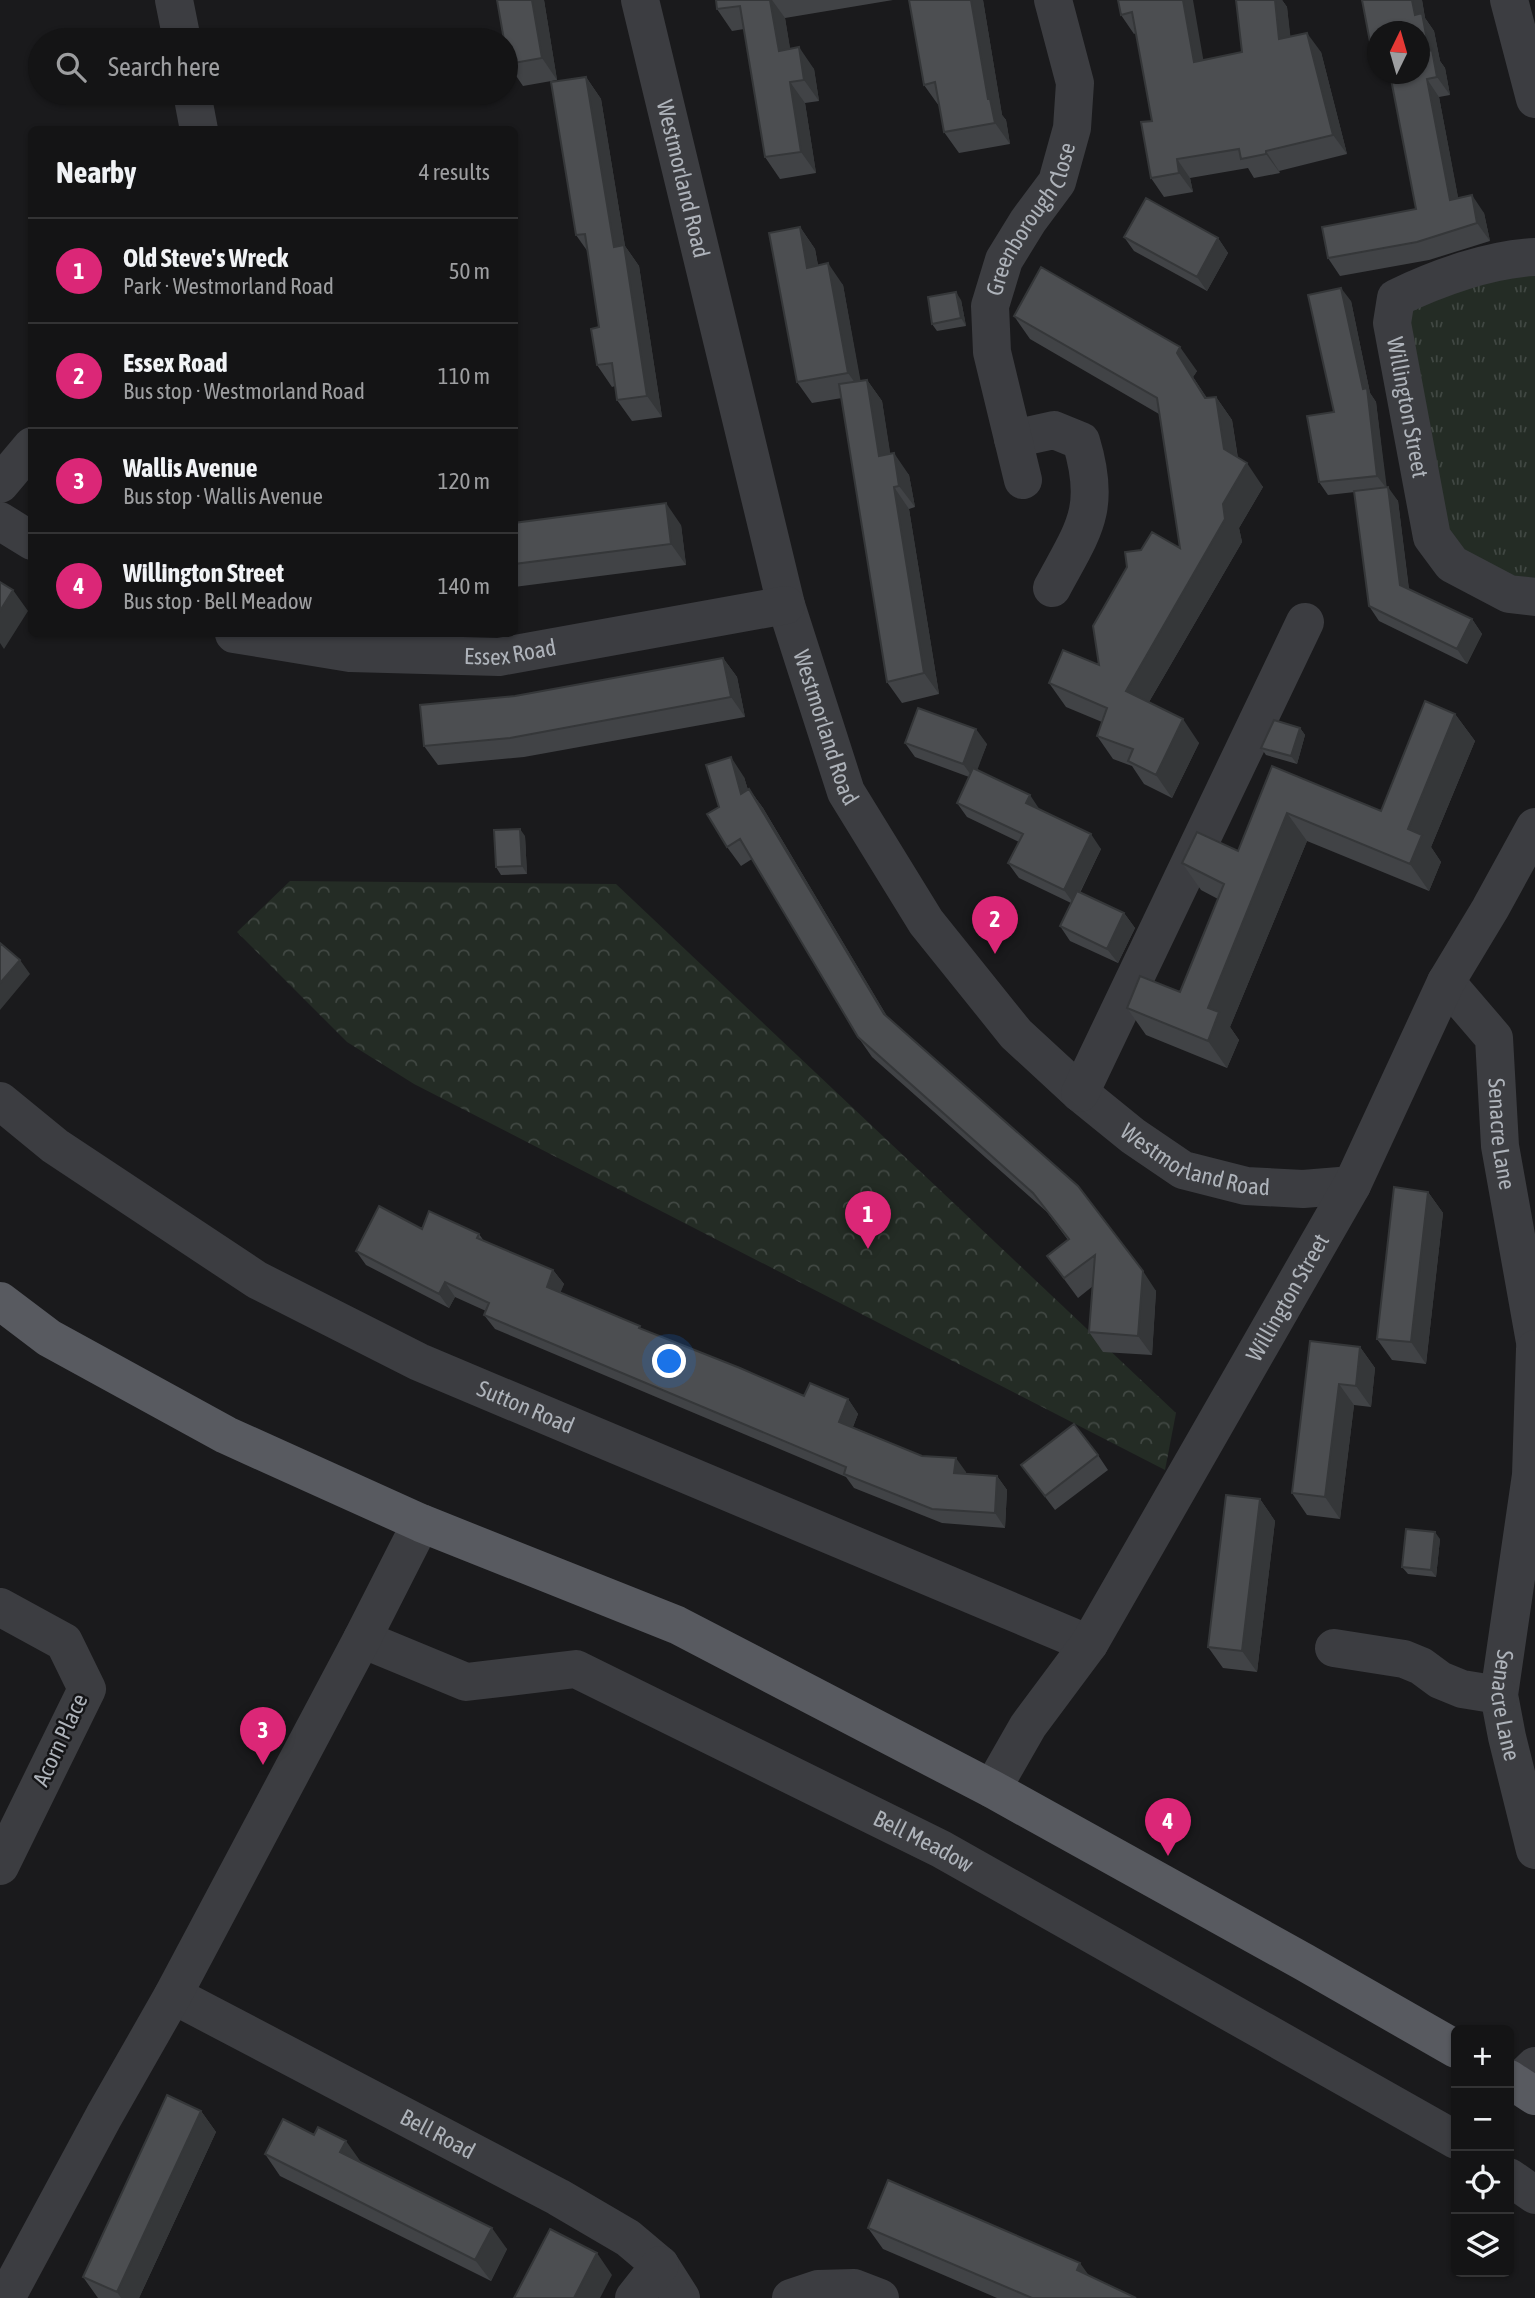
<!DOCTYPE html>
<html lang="en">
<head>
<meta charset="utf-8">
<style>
  :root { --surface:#141415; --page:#1d1d1e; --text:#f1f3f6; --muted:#9d9ea0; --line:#333334; --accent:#db2777 }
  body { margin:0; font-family:"Asap Condensed",sans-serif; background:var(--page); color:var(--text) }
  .controls { position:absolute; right:21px; bottom:21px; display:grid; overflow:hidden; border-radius:10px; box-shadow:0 2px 5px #0004 }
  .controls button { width:63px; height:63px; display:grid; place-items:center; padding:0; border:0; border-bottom:2px solid var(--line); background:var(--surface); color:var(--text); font:35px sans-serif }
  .compass { position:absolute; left:1367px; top:21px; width:63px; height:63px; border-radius:50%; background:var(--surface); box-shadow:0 2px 5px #0004; rotate:5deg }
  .you { position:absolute; left:670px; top:1362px; width:24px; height:24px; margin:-18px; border:5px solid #fff; border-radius:50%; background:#1a73e8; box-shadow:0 0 0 10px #1a73e833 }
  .badge { display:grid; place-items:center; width:46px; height:46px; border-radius:50%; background:var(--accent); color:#fff; font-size:23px; font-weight:700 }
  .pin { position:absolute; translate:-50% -58px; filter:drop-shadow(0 2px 4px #0008) }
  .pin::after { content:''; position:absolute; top:37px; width:24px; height:21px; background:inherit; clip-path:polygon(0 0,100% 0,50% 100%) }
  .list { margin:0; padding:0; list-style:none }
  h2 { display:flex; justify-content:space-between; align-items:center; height:91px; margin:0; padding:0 28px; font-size:30px }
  h2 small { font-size:23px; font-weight:400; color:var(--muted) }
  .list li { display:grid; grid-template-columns:46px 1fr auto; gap:21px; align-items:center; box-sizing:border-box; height:105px; padding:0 28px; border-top:2px solid var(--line) }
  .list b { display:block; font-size:26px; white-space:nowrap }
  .list p { margin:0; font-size:23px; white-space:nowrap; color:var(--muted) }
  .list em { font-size:23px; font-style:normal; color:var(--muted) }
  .icon { flex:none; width:38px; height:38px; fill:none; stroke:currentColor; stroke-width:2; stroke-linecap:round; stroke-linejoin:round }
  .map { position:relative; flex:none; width:1535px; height:2298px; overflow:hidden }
  .search { position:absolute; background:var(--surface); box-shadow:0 2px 5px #0004; left:28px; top:28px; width:490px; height:77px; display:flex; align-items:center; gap:18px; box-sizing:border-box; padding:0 24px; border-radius:38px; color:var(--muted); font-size:26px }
  .panel { position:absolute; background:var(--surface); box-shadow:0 2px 5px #0004; left:28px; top:126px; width:490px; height:511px; border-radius:10px }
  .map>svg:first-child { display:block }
</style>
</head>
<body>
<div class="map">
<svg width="1535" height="2298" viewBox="0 0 1535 2298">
  <defs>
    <pattern id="grass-tufts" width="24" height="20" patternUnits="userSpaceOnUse" patternTransform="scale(1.75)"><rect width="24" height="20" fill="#242c25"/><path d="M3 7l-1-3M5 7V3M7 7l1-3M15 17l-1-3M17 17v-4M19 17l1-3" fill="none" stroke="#414843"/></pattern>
    <pattern id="park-crowns" width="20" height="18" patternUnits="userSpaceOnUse" patternTransform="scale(1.75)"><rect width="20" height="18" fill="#242c25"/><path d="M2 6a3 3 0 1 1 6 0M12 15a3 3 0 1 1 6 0" fill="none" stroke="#414843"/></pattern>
  </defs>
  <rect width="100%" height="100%" fill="#1a1a1c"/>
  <path fill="url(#grass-tufts)" d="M1535,257V597L1452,564L1396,298Z"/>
  <path fill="url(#park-crowns)" d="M290,881L616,884L1176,1413L1165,1470L414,1084L347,1042L237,932Z"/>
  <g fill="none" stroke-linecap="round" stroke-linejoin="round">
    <g stroke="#3c3d41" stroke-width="38">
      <path d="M174,0L182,40"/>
      <path id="s1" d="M640,0L786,605L846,792L926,922L1016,1034L1080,1093L1133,1136L1183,1170L1246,1186L1303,1189L1352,1185"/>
      <path d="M1509,0L1535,99"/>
      <path d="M192,93L199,130"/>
      <path id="s2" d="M1535,257C1490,259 1437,278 1396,298L1392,323L1432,537L1452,564L1509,594L1535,597"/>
      <path d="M1013,439L1054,430L1081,441C1102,510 1083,530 1052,588"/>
      <path id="s3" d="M1023,480L992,352L990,306L1004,260L1028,221L1057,182L1072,128L1075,83L1053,0"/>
      <path d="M0,484L32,446"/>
      <path d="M0,521L32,541"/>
      <path id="s4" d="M234,634L350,653L499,657L786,605"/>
      <path id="s5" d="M1446,982L1494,1038L1500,1146L1535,1342"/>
      <path d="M1080,1093L1305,622"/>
      <path id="s6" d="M0,1101L55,1146L257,1280L419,1362L1089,1644"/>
      <path id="s7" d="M1535,1349L1531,1475L1499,1695L1507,1737L1535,1850"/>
      <path d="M0,1607L64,1642L87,1689L0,1866"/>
      <path id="s8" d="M362,1639L466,1682L576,1669L941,1849L1456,2140"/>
      <path d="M1334,1648L1404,1659L1421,1666L1440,1680L1462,1689L1499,1695"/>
      <path id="s9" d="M992,1789L1028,1726L1089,1644L1352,1185L1446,982L1490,909L1535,827"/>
      <path id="s10" d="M173,1995L558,2197L628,2238L660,2265L681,2298"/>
      <path d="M1516,2084L1535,2066"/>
      <path d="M1509,2177L1535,2195"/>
      <path d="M6,2298L104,2116L173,1995L362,1639L421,1523"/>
      <path d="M634,2298L660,2265"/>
      <path d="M791,2298L818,2289L854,2288L880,2298"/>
    </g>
    <path stroke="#585a60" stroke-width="38" d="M0,1301L49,1338L226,1435L421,1523L677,1625L992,1789L1304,1962L1456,2049
      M1509,2079L1535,2096"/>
  </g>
  <path fill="#414346" d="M497,0H544L557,80L523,86L508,64Z
    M716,0H893L785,18L790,49L814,69L819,101L805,103L816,173L780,179L765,157L744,29L732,31L717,9Z
    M909,0H983L1002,115L1006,120L1010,144L959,153L944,132L939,106L924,85Z
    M1118,0L1203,60L1242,52L1236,0H1282L1287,7L1290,37L1321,52L1347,154L1279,171L1280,173L1254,178L1248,168L1190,178L1193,192L1164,197L1151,178L1152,121L1136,33L1134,34L1121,15Z
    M1362,0H1422L1425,18L1434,31L1440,61L1445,68L1450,95L1439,97L1458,198L1484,213L1490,241L1429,260L1340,276L1328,258L1416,209L1419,74L1377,32V57L1371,47Z
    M586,77L601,99L625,246L639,266L662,417L632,421L617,400L615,386L612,387L597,365L599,327L588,252L576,235Z
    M800,227L815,249L818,265L843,285L860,381L867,380L882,401L890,454L909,475L915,507L909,509L939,694L902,703L887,682L842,398L812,403L797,382Z
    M1124,237L1218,238L1228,253L1207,291L1134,251Z
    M961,300L966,326L937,331L932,324Z
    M1351,301L1370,393L1376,402L1386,487L1398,501L1409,589L1472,619L1482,634L1467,664L1379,621L1369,606L1355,492L1328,495L1319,482L1334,412Z
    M1014,316L1197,371L1193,377L1207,398L1216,397L1232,420L1238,458L1263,487L1239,528L1242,542L1149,702L1199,743L1172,798L1144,784L1132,766L1113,759L1097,736L1102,722L1066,707L1049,683L1099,665L1180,548L1159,414L1030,339Z
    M514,523L681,525L686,565L514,587Z
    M723,658L737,677L745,717L524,757L438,765L424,746L515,696Z
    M1455,714L1475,741L1431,847L1441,862L1429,891L1307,841L1230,1027L1239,1040L1227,1068L1146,1035L1127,1008L1180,992L1218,899L1201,890L1182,863L1238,851L1272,766L1381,811Z
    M1300,728L1305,735L1297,764L1266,755L1261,748Z
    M905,743L987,744L977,769L1101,849L1080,893L1124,913L1135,928L1118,963L1070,941L1060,926L1071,903L1019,878L1008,863L1019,842L967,817L957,803L969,777L915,757Z
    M744,777L748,790L749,789L763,808L888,1018L1156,1291L1152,1355L1103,1352L1089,1332L1093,1286L1078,1298L1047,1256L1068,1240L1047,1212L872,1057L858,1037L752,859L741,866L727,847L719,807Z
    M525,836L527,874L501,875L496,867Z
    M1428,1192L1443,1213L1426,1364L1392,1360L1377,1339Z
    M422,1229L479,1234L484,1241L553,1270L564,1284L560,1292L643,1330L804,1396L848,1399L858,1414L853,1427L922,1456L966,1472V1474L997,1476L1007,1490L1005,1528L942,1523L854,1488L846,1477L495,1329L484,1315L486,1311L455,1297L449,1308L366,1265L356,1251Z
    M1310,1341L1360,1347L1375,1368L1371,1407L1354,1405L1340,1519L1307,1515L1292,1493Z
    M1098,1455L1108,1470L1055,1510L1021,1465Z
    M1260,1499L1275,1521L1257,1672L1223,1668L1208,1647Z
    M1440,1539L1436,1577L1408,1574L1402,1567Z
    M201,2111L216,2132L139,2298H98L83,2277Z
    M265,2154L361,2162L507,2249L491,2281L280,2176Z
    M868,2228L1089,2276L1136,2298H997L883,2249Z"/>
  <path fill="#353739" d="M532,0H544L557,80L542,58Z
    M770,0H772L785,18L794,72L779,51Z
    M971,0H983L1002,115L1006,120L1010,144L995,123L988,99Z
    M1183,0H1193L1207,81L1194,62Z
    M1275,0H1282L1287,7L1293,58L1279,39Z
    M1412,0H1422L1425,18L1434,31L1440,61L1445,68L1450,95L1437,77L1415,15Z
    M1307,33L1321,52L1347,154L1333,135Z
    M799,47L814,69L819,101L804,80Z
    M586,77L601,99L625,246L639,266L662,417L647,396L614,247Z
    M1427,79L1439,97L1462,218L1450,200Z
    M790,82L805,103L816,173L801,152Z
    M1266,151L1279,171L1280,173L1266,154Z
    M1177,159L1190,178L1193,192L1179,173Z
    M1472,195L1484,213L1490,241L1477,223Z
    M800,227L815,249L822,289L807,268Z
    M1218,238L1228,253L1207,291L1197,277Z
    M828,263L843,285L863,394L848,373Z
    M1341,288L1351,301L1370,393L1376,402L1387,489L1377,476L1363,389Z
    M956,292L961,300L966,326L961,318Z
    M1180,347L1197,371L1193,377L1219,418L1216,397L1232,420L1240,473L1224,449L1205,398L1177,353Z
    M867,380L882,401L894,477L879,456Z
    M894,453L909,475L915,507L899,486Z
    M1247,463L1263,487L1239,528L1242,542L1142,714L1126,691L1223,504Z
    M894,487L909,509L939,694L924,673Z
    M1388,487L1398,501L1410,599L1400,585Z
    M666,503L681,525L686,565L671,544Z
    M13,590L28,611L4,649L0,643V611Z
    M1472,619L1482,634L1467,664L1457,649Z
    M723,658L737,677L745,717L731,697Z
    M1455,714L1475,741L1431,847L1441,862L1429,891L1410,864L1408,829Z
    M1183,719L1199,743L1172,798L1156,775Z
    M1300,728L1305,735L1297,764L1291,756Z
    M976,729L987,744L974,779L963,764Z
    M731,757L744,777L755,813L741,794Z
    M749,789L763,808L897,1033L884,1014Z
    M1030,795L1040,810L1026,803Z
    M1287,813L1307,841L1230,1027L1239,1040L1227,1068L1208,1041V1008Z
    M520,829L525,836L527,874L522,866Z
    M1091,834L1101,849L1074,904L1064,890Z
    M1124,913L1135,928L1118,963L1107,949Z
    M20,960L30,974L0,1010V983Z
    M1428,1192L1443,1213L1426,1364L1411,1342Z
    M553,1270L564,1284L557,1301L547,1287Z
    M1143,1271L1156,1291L1152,1355L1138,1336Z
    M445,1282L455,1297L449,1308L439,1294Z
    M1360,1347L1375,1368L1371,1407L1356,1386Z
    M1339,1384L1354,1405L1340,1519L1325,1497Z
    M848,1399L858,1414L849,1436L839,1422Z
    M956,1458L966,1472L965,1487L954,1473Z
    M997,1476L1007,1490L1005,1528L995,1513Z
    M1260,1499L1275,1521L1257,1672L1242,1651Z
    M1435,1532L1440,1539L1436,1577L1431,1570Z
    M201,2111L216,2132L139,2298H121L117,2292Z
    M346,2141L361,2162L340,2152Z
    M492,2228L507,2249L491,2281L475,2260Z
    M597,2253L612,2275L600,2298H574Z
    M1080,2263L1095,2284L1077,2270Z"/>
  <path fill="#4c4e51" stroke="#353739" stroke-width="2" d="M497,0H532L542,58L508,64L506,51V40H504Z
    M716,0H770L779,51L799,47L804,80L790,82L801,152L765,157L740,6L717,9Z
    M909,0H971L988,99H990L995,123L944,132L935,82L924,85Z
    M1118,0H1183L1194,62L1242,52L1236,0H1275L1279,39L1307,33L1333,135L1266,151V154L1241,159L1239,149L1177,159L1179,173L1151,178L1141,122L1152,121L1132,12L1121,15Z
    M1362,0H1412L1415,15L1422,13L1429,51L1432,50L1437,77L1427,79L1450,200L1472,195L1477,223L1417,242L1328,258L1322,227L1416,209L1390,74H1419V32H1377V46L1371,47Z
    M586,77L614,247L624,245L647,396L617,400L612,363L597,365L591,329L599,327L585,234L576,235L551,82Z
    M1146,198L1218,238L1197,277L1124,237Z
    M800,227L807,268L828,263L848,373L797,382L769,233Z
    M1041,267L1180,347L1177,353L1205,398L1216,397L1224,449L1247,463L1223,504L1225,519L1126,691L1183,719L1156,775L1128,761L1133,749L1097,736L1107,708L1049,683L1063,650L1099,665L1093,626L1127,567L1125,552L1141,550L1152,532L1180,548L1157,398L1014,316Z
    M1341,288L1363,389L1367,388L1377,476L1319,482L1307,416L1334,412L1308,295Z
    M956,292L961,318L932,324L928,297Z
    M867,380L879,456L894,453L899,486L894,487L924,673L887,682L839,384Z
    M1388,487L1400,585L1472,619L1457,649L1369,606L1354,491Z
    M666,503L671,544L514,564V523Z
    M0,582L13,590L0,611Z
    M723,658L731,697L510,738L424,746L420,705L515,696Z
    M1425,701L1455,714L1408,829L1422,835L1410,864L1287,813L1208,1008L1219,1012L1208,1041L1127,1008L1140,976L1180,992L1224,884L1182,863L1197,832L1238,851L1272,766L1381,811Z
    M918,708L976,729L963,764L905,743Z
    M1274,720L1300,728L1291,756L1261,748Z
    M731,757L741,794L749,789L884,1014L1078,1186L1143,1271L1138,1336L1089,1332L1095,1255L1064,1278L1047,1256L1069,1239L1033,1193L858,1037L740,839L727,847L707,814L719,807L706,765Z
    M973,768L1030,795L1026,803L1091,834L1064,890L1008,863L1023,834L957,803Z
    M520,829L522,866L496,867L494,830Z
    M1077,891L1124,913L1107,949L1060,926Z
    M0,943L20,960L0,983Z
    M1394,1187L1428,1192L1411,1342L1377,1339Z
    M379,1206L422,1229L429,1211L479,1234L477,1238L553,1270L547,1287L640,1326L639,1328L740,1368L804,1396L810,1383L848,1399L839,1422L922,1456L956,1458L954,1473L997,1476L995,1513L932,1509L844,1474L846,1467L484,1315L489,1303L445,1282L439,1294L356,1251Z
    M1310,1341L1360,1347L1356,1386L1339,1384L1325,1497L1292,1493Z
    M1074,1424L1098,1455L1045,1496L1021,1465Z
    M1226,1495L1260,1499L1242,1651L1208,1647Z
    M1406,1529L1435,1532L1431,1570L1402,1567Z
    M167,2095L201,2111L117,2292L83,2277Z
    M283,2119L314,2135L318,2127L346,2141L340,2152L492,2228L475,2260L265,2154Z
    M888,2180L1080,2263L1077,2270L1136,2298H1032L868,2228Z
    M550,2229L597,2253L574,2298H514Z"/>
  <g text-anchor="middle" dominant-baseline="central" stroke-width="5" stroke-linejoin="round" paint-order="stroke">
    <g font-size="23" fill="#aeb3ba" stroke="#151517">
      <text stroke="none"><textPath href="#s1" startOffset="184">Westmorland Road</textPath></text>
      <text stroke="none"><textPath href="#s3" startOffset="275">Greenborough Close</textPath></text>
      <text stroke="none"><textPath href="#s2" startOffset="257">Willington Street</textPath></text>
      <text stroke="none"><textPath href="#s4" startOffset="278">Essex Road</textPath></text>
      <text stroke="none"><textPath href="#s1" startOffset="751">Westmorland Road</textPath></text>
      <text stroke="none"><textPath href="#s5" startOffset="170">Senacre Lane</textPath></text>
      <text stroke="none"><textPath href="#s1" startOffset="1339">Westmorland Road</textPath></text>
      <text stroke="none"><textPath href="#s9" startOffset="574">Willington Street</textPath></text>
      <text stroke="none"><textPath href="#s6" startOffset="611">Sutton Road</textPath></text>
      <text stroke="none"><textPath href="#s7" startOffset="359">Senacre Lane</textPath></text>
      <text transform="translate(60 1740) rotate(-65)">Acorn Place</text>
      <text stroke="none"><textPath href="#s8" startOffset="611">Bell Meadow</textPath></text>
      <text stroke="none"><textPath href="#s10" startOffset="299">Bell Road</textPath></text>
    </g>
  </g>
</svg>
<div class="controls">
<button>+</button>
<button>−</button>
<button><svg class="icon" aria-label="locate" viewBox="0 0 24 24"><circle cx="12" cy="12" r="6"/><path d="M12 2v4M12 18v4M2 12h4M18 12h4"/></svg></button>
<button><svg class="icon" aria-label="layers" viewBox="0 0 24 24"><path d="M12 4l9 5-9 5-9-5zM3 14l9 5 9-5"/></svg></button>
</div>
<svg class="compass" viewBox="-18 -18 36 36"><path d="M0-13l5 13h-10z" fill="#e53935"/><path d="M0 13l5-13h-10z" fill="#9d9ea0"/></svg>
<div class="you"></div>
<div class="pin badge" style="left:868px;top:1249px">1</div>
<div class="pin badge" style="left:995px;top:954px">2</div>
<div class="pin badge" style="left:263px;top:1765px">3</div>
<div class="pin badge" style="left:1168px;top:1856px">4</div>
<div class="search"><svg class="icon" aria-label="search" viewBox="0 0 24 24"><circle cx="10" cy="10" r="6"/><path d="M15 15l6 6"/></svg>Search here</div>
<section class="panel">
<h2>Nearby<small>4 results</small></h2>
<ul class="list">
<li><span class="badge">1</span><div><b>Old Steve's Wreck</b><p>Park · Westmorland Road</p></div><em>50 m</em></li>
<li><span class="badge">2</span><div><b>Essex Road</b><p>Bus stop · Westmorland Road</p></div><em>110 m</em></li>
<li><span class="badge">3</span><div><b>Wallis Avenue</b><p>Bus stop · Wallis Avenue</p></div><em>120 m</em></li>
<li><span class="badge">4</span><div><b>Willington Street</b><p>Bus stop · Bell Meadow</p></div><em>140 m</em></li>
</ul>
</section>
</div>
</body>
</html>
